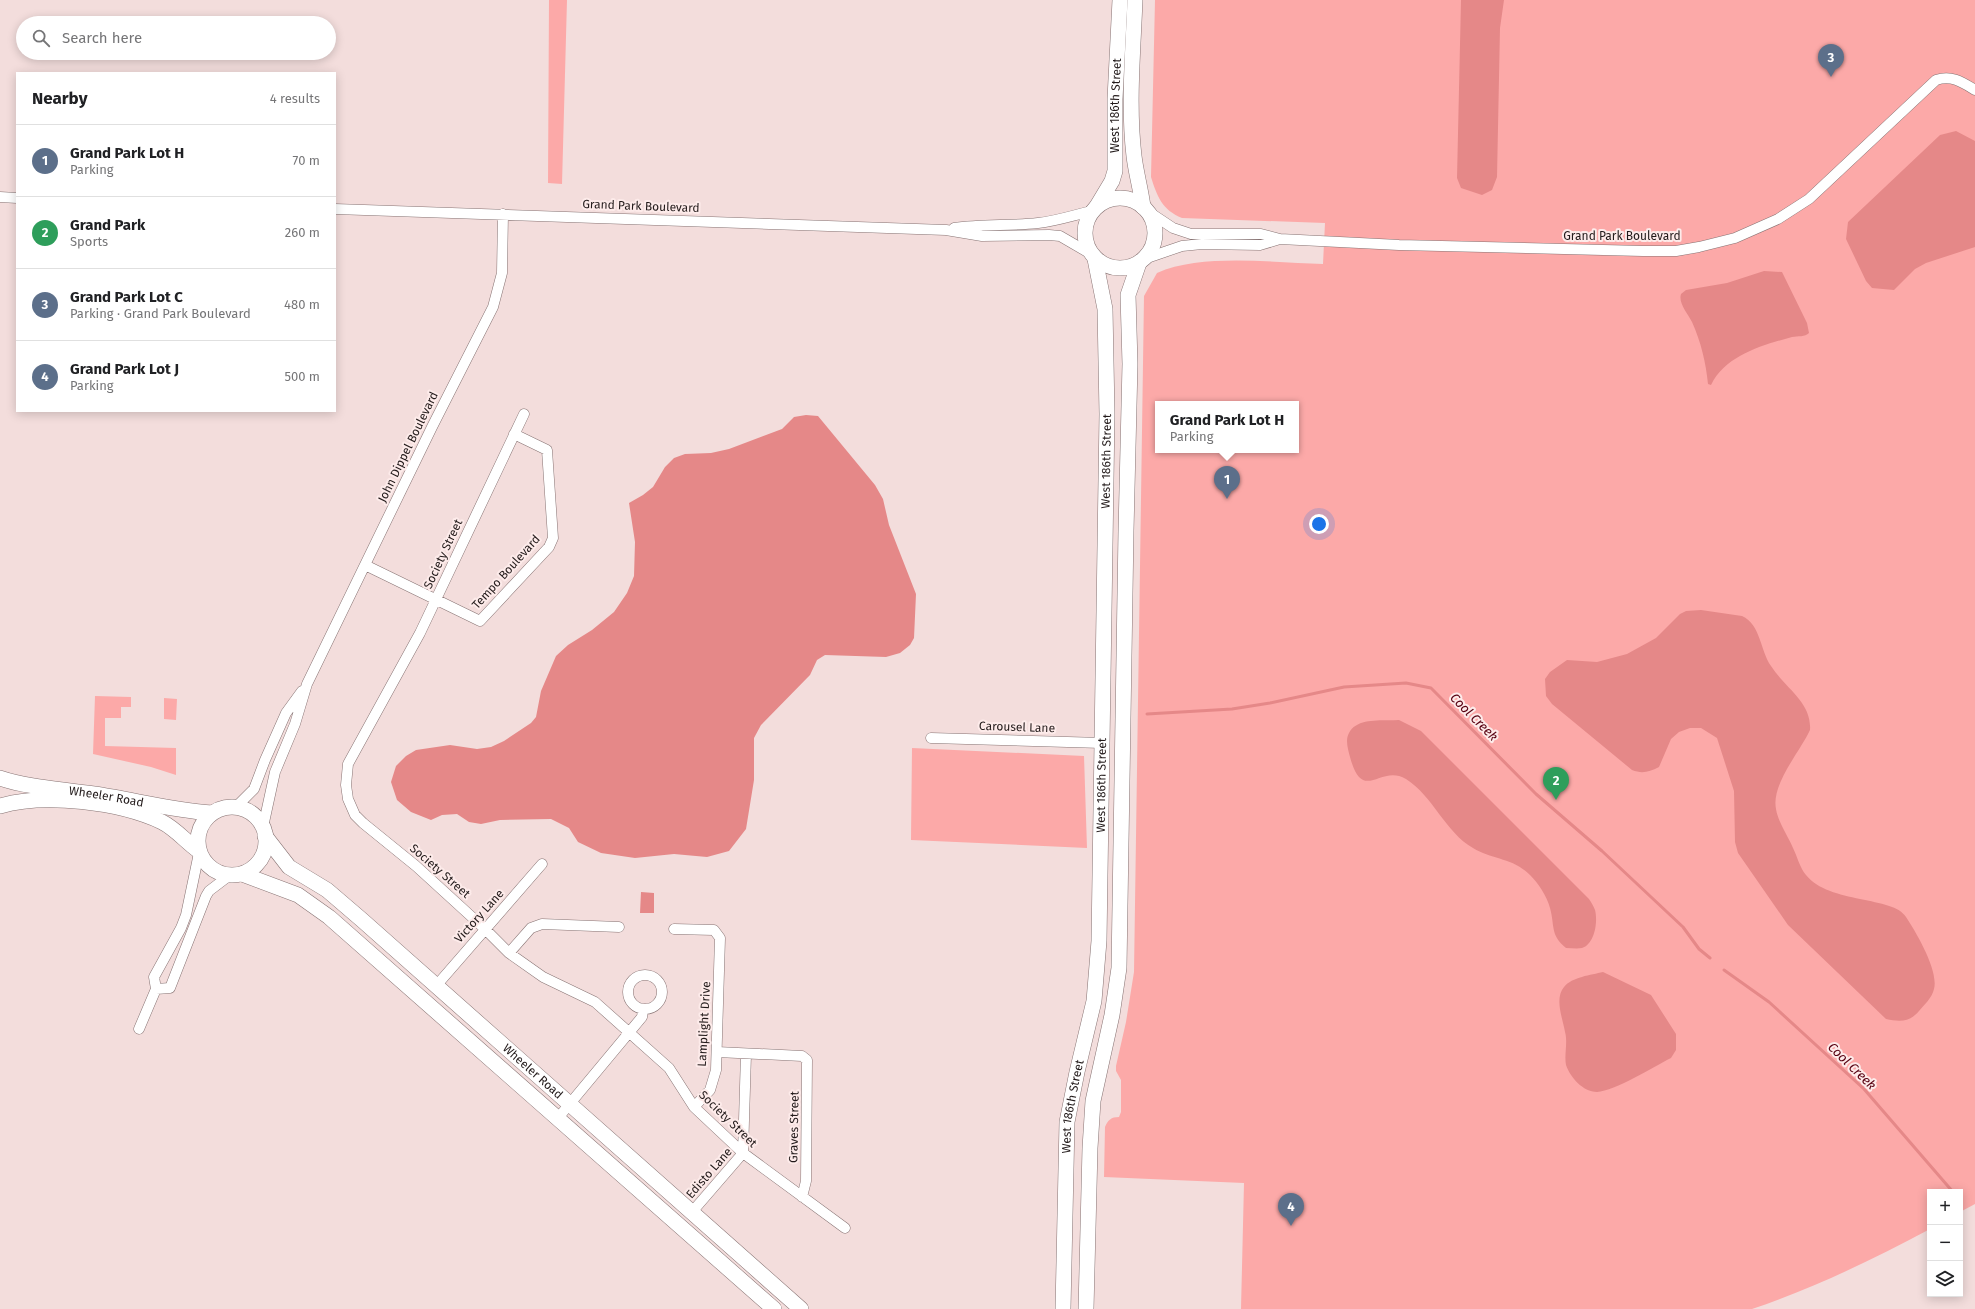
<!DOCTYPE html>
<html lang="en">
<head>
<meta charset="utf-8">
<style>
  :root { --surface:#fff; --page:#f2f2f2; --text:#202124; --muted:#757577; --line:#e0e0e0; --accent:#1a73e8 }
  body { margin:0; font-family:"Fira Sans",sans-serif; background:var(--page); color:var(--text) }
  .controls { position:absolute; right:12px; bottom:12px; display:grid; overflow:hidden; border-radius:0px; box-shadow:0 2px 10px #0003 }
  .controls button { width:36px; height:36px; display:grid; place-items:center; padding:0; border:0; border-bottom:1px solid var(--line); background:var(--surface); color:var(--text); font:20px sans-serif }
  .you { position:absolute; left:1319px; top:524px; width:14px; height:14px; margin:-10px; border:3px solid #fff; border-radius:50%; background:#1a73e8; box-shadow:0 0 0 6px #1a73e833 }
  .badge { display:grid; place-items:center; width:26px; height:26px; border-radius:50%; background:var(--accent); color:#fff; font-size:13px; font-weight:700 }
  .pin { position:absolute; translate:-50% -33px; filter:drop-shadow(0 1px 2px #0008) }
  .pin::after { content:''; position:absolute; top:21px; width:14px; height:12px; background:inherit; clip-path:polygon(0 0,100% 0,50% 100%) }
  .popup { position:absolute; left:1155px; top:401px; width:144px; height:52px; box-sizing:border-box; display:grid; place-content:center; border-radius:0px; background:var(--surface); filter:drop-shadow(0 1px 3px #0005); font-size:13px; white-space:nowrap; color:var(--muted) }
  .popup b { font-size:15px; color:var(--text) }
  .popup::after { content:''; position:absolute; left:50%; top:100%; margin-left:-8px; border:8px solid transparent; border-top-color:var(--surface) }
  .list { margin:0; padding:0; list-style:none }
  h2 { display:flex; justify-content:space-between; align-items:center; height:52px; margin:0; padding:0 16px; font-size:17px }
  h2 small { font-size:13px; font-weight:400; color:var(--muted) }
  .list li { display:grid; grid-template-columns:26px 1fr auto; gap:12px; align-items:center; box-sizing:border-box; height:72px; padding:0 16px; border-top:1px solid var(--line) }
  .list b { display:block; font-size:15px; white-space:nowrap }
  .list p { margin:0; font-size:13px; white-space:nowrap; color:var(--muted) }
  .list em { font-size:13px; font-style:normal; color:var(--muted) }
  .icon { flex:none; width:22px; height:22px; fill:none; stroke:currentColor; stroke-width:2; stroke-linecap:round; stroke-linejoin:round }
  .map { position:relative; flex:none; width:1975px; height:1309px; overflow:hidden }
  .search { position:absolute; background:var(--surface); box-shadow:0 2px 10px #0003; left:16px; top:16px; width:320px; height:44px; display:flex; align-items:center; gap:10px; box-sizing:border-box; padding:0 14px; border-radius:22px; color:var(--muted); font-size:15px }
  .panel { position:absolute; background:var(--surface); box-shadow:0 2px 10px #0003; left:16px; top:72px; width:320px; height:340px; border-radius:0px }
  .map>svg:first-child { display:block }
</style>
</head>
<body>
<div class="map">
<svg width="1975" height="1309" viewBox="0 0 1975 1309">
  <rect width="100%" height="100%" fill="#f3dddc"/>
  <path fill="#fca9a8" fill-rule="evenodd" d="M549,0H567L562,184L548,183Z
    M1155,0H1975V1204L1960,1212V1192H1930V1229C1872,1260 1814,1288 1752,1309H1241L1244,1183L1104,1177L1105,1127C1108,1120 1111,1117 1119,1117L1121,1112V1080L1116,1071V1066L1126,1022L1134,972L1144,296L1157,273C1202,253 1274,263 1323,264L1325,223L1182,218C1162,210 1157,196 1151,177ZM1158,404H1296V450H1158Z
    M95,696L131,697V707H121V718H105V746L176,748V775L151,767L93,754Z
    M164,698L177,699L176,720L164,719Z
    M912,748L1084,756L1087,848L911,840Z"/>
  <path fill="#e58888" d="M1461,0H1504L1500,28L1497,177L1492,190L1482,195L1461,188L1457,178Z
    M1956,131L1975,141V247L1926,263L1915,269L1894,290L1872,288L1866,281L1846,239L1848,222L1940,135Z
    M1764,271L1782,272L1807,323L1809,333C1805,337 1798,336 1792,337C1763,345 1726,355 1711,385L1708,384C1706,363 1701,342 1692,322C1688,314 1678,303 1681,294L1686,290L1727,283Z
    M806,415L818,416L875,485L883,499L889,525L916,594L914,638L910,645L900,653L886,657L825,655L817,660L810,675L761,725L754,738V780L746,829L729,851L707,857L674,854L635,858L601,853L578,842L569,828L551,819L500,820L481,824L469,822L457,814L442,815L431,820L411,812L397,800L391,782L396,766L406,756L416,750L450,745L477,749L491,747L504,741L531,723L536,717L541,691L556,656L568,645L592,630L614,612L627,593L634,576L635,542L629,503L643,495L653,487L665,467L674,458L685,454L711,453L729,449L782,429L794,417Z
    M1701,610L1742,616C1761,625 1760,650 1771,666C1785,688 1812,702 1810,730C1800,752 1771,784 1776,809C1778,822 1788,836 1793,848C1797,856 1800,868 1806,875C1829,904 1894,896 1906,917C1916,932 1939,971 1934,989C1932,998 1924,1005 1919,1011C1910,1022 1900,1022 1886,1019L1788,925L1738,853L1735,842L1734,791L1717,738L1701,728H1690L1679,732L1671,739L1659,767C1649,772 1642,774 1632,770L1552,704L1546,696L1545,679L1550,672L1567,660L1597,662L1627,654L1656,638L1680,614L1686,611Z
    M1399,720L1421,731L1589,899C1591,902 1594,907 1595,910C1598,921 1595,944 1582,948C1577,949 1571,948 1566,948C1550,935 1555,926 1550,908C1547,896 1538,883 1530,875C1512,857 1492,860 1473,848C1445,832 1433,796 1406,779C1380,763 1363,805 1350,757C1348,749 1345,740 1349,733C1357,717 1383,721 1399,720Z
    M641,892L654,893V913H640Z
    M1603,972L1651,995L1676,1034V1050L1671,1058C1653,1067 1615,1091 1597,1092C1583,1092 1570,1077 1566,1065C1564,1055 1568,1042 1565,1032C1563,1019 1554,999 1564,987C1572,977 1591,975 1603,972Z"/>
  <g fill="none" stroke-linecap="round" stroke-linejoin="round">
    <path stroke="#e58888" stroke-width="3" d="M1147,714L1232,709L1270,703L1344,687L1406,683L1431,688L1536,794L1602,851L1683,927L1699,949L1710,958
      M1724,970L1769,1002L1864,1089L1953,1192"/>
    <defs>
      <path id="street" d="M0,197L17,198
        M335,209L946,230L982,236L1049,235L1060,236L1091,254
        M1146,210L1173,228L1191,234H1261L1280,239L1399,245L1643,251H1676L1699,247L1735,238L1778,219L1809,199L1936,80C1952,75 1962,82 1975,90
        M954,228C982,224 1010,226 1038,223C1057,221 1074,215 1092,211
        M1144,259L1182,246L1202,244L1260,245L1280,239
        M524,414L420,633L348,764L346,785L348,799L355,815L363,823L416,866L485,929L509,953L543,977L595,1002L669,1068L694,1107L743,1153L845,1228
        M365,565L480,621L549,547L553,538L547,450L514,434
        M931,738L1102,743
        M236,807L254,789L265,760L286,713L302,691
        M263,827L275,772L295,724L307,684L432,427L493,307L502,273L503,214
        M674,929L714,930L720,938L716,1070L710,1090L694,1107
        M509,953L531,928L542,924L619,927
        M628 992a17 17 0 1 1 34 0a17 17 0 1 1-34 0Z
        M436,986L542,864
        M156,989L170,988L206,896L209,891L230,875
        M139,1029L156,989L154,977L181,928L186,915L199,853
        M717,1052L802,1056L807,1060L806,1181L802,1197
        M558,1118L642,1017L643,1010
        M692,1212L743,1153L746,1054"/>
      <g id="secondary">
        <path d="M1135,0C1133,52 1128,105 1134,156C1136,173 1141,190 1143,207"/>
        <circle cx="1120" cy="233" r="35"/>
        <path id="s1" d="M1097,206L1112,181L1115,171V99L1120,0"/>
        <path id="s2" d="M0,778C30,788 63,789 94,794C134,800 172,810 212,813"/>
        <path d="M0,806C45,793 120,802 162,822C176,829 186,842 199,851"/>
        <circle cx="232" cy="841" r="34"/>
        <path id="s3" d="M265,836L289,867L327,890L362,920L801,1309"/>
        <path d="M242,874L298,895L329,917L774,1309"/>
        <path id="s4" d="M1063,1309L1067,1122L1077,1072L1094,1001L1099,941L1107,414L1105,309L1095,259"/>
        <path d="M1086,1309L1090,1148L1093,1101L1112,1015L1119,968L1126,531L1130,364L1128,295L1139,263"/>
      </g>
    </defs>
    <use href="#street" stroke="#877373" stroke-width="11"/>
    <use href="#secondary" stroke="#877373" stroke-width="16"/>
    <use href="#street" stroke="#fff" stroke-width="10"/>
    <use href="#secondary" stroke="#fff" stroke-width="15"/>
  </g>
  <g text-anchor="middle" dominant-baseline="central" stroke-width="4" stroke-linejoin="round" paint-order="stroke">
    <g font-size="12" fill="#221a1a" stroke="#fdebea">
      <text stroke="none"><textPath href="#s1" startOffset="105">West 186th Street</textPath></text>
      <text transform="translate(641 206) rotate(2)">Grand Park Boulevard</text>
      <text x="1622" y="236">Grand Park Boulevard</text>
      <text transform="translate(408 447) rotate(-64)">John Dippel Boulevard</text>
      <text stroke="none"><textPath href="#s4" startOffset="851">West 186th Street</textPath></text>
      <text transform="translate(443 554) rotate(-65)">Society Street</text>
      <text transform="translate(506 572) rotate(-48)">Tempo Boulevard</text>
      <text transform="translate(1017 727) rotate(2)">Carousel Lane</text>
      <text stroke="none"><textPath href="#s4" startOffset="527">West 186th Street</textPath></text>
      <text stroke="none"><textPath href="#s2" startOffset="108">Wheeler Road</textPath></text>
      <text transform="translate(440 871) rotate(41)">Society Street</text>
      <text transform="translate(479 916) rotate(-48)">Victory Lane</text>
      <text transform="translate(704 1024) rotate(-87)">Lamplight Drive</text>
      <text stroke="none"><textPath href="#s3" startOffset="358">Wheeler Road</textPath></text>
      <text stroke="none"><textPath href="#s4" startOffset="203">West 186th Street</textPath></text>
      <text transform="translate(728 1119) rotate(44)">Society Street</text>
      <text transform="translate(794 1127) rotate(-89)">Graves Street</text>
      <text transform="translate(709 1173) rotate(-49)">Edisto Lane</text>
    </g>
    <g font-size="13" font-style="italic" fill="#580212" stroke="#fdebea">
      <text transform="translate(1474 717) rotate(45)">Cool Creek</text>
      <text transform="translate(1852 1066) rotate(44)">Cool Creek</text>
    </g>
  </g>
</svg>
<div class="controls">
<button>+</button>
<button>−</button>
<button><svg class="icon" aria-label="layers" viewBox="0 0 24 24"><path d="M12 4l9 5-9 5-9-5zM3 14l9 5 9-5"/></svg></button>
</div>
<div class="you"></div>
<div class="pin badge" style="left:1227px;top:499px;background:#5c6f8a">1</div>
<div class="popup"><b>Grand Park Lot H</b>Parking</div>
<div class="pin badge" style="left:1556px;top:800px;background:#2e9e5b">2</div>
<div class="pin badge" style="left:1831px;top:77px;background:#5c6f8a">3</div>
<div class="pin badge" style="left:1291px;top:1226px;background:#5c6f8a">4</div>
<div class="search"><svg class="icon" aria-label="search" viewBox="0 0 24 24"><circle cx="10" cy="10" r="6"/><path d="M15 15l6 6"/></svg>Search here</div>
<section class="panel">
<h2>Nearby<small>4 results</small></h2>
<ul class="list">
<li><span class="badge" style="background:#5c6f8a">1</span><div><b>Grand Park Lot H</b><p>Parking</p></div><em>70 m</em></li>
<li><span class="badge" style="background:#2e9e5b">2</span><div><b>Grand Park</b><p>Sports</p></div><em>260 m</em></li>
<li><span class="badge" style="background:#5c6f8a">3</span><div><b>Grand Park Lot C</b><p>Parking · Grand Park Boulevard</p></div><em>480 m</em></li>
<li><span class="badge" style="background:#5c6f8a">4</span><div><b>Grand Park Lot J</b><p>Parking</p></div><em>500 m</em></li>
</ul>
</section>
</div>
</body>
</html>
